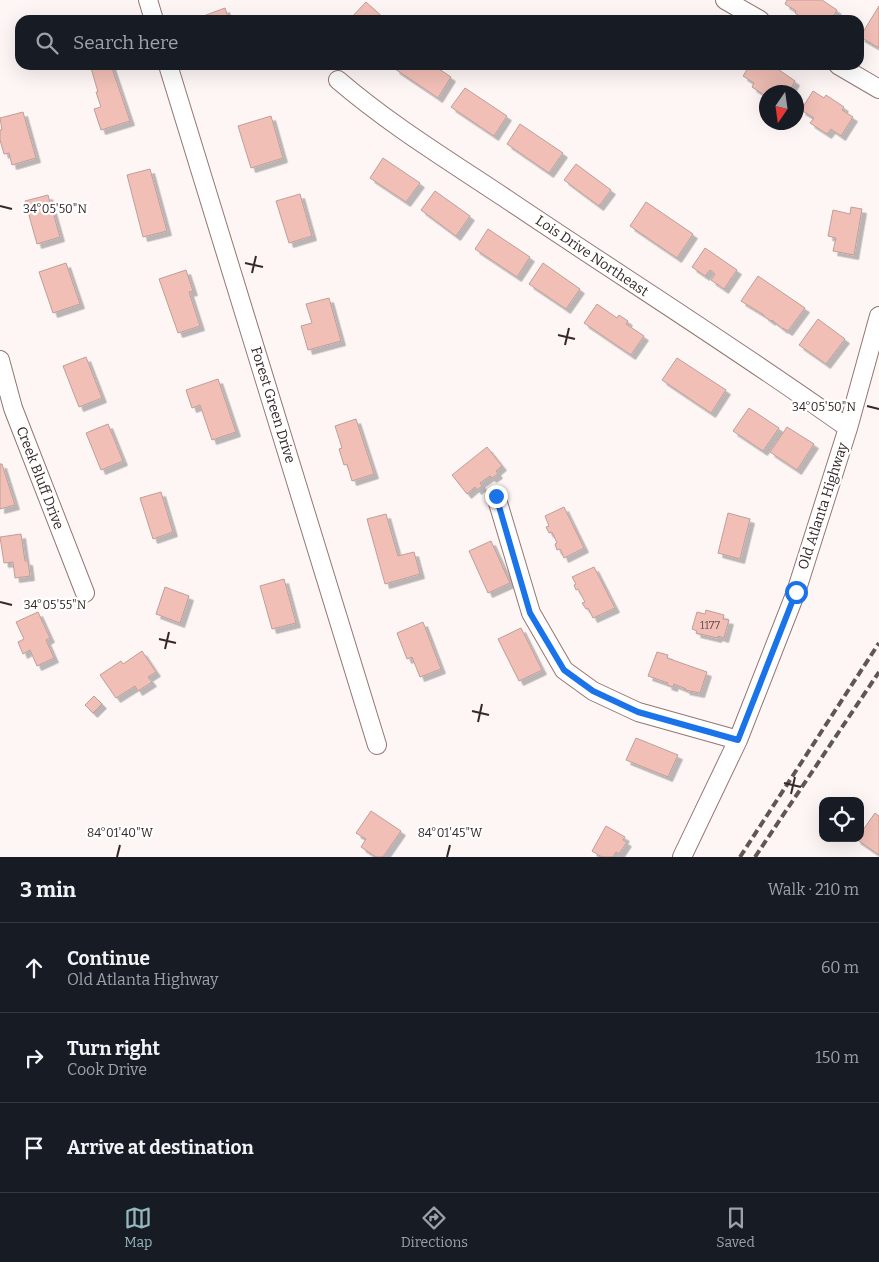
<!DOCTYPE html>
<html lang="en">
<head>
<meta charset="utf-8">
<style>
  :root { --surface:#171b24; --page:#20242c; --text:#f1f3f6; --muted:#9ea1a6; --line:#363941; --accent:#95b7be }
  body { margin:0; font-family:Bitter,serif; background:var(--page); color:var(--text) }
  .controls { position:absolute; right:15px; bottom:15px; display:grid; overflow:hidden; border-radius:10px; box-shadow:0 5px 20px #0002 }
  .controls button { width:45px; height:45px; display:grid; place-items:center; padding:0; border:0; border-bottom:1px solid var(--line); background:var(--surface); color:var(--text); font:25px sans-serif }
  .compass { position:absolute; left:759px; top:85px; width:45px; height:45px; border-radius:50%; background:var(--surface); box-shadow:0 5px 20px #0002; rotate:193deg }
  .stop { position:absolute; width:15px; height:15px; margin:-11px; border:4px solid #1a73e8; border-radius:50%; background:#fff }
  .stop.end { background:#1a73e8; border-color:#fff; box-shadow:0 1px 5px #0008 }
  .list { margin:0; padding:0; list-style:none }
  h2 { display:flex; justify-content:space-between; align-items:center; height:65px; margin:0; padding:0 20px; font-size:21px }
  h2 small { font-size:16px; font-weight:400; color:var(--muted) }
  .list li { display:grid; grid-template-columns:32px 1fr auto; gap:15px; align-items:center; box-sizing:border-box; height:90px; padding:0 20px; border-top:1px solid var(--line) }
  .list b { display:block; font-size:19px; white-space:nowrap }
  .list p { margin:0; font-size:16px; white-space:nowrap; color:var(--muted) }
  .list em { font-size:16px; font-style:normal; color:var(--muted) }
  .icon { flex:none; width:28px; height:28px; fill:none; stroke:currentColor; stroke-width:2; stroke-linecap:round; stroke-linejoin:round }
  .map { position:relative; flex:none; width:879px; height:857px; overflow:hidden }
  .search { position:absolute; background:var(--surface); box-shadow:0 5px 20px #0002; left:15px; right:15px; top:15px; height:55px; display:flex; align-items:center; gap:12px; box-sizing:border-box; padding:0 18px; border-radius:15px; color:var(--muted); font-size:19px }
  .sheet { height:335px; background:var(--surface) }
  nav { display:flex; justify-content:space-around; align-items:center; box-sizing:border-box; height:70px; border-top:1px solid var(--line); background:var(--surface); font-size:14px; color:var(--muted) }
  nav a { display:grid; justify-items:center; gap:2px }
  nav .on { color:var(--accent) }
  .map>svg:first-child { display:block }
</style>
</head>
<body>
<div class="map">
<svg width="879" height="857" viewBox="0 0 879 857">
  <defs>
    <filter id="shadow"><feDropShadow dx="4.5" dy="4.5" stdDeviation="0" flood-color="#0004"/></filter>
  </defs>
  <rect width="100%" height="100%" fill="#fdf6f5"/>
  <path fill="#f1bfb6" stroke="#bf9e99" filter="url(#shadow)" d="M787,0H822L837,10L831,20H805L795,13L796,11L785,4Z
    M366,2L386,20H349Z
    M879,6V48L860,37Z
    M225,8L229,20H199L198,18Z
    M100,65H111L130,121L101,130L94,109L101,107L96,92H98L91,68Z
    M398,65H433L451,77L438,98L395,69Z
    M750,65H772L795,81L789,92H766V96L752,87L754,83L743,76Z
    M465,88L507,116L494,136L451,107Z
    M813,91L824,98L826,95L844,107L842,110L853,117L841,136L831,129L827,134L810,123L814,118L801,110Z
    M23,112L36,158L12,165L9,153L4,154L0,140V130H2L0,118Z
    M271,116L283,158L251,168L238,126Z
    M520,124L563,153L549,173L507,144Z
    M383,158L420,183L406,202L370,178Z
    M576,164L611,190L599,206L564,180Z
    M150,169L167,231L143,237L127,175Z
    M435,191L470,216L456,236L421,210Z
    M300,194L312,236L289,243L276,201Z
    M48,195L60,237L37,244L25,201Z
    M646,202L693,234L677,258L630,226Z
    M851,207L862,209L854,255L833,251L836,238L828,236L833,210L850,214Z
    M488,229L530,257L517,277L475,249Z
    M705,248L737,270L724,289L711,280L715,274L710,270L705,276L692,267Z
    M66,263L80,304L53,313L39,272Z
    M543,263L580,289L566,309L529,284Z
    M186,270L193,291L189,292L200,326L178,333L159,279Z
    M758,276L805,308L788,331L783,328V329L772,320L771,321L764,316V315L741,301Z
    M329,298L341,341L308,350L301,326L312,323L306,304Z
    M597,304L617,318L619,315L628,321L626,324L644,336L631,355L584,323Z
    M818,319L845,339L826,364L799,345Z
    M86,357L102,398L79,407L63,366Z
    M677,358L726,390L711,413L662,380Z
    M218,379L236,432L212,440L200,405L192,408L186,390Z
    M749,408L779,428L763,451L733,431Z
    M356,419L374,474L352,481L347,464L344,465L339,449L342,448L335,426Z
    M108,424L123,461L101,470L86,433Z
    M787,427L814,444L797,470L770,452Z
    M487,447L502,466L496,471L498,474L492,478L490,476L480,483L482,486L477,490L475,487L467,494L452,475Z
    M0,464H2L15,505L0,509Z
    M161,492L173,532L153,539L140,498Z
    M564,507L584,548L564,558L560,549L557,550L555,544L557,543L552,532L549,533L546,527L549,526L545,516Z
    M728,513L750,519L740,559L718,553Z
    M386,514L398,556L414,552L420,574L385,584L367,519Z
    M21,534L25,561H28L30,576L15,578L13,562L4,563L0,537Z
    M491,541L510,583L488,593L469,551Z
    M594,567L615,608L593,618L588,608L586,609L582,603L585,602L578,589L576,590L574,585L576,584L572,577Z
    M284,579L296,623L272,629L260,586Z
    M165,587L189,596L180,623L156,614Z
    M706,610L724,615L723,619L729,620L724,638L718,636L717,638L696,633L697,631L692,629L697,612L705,614Z
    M38,612L50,638L46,640L54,658L37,666L30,650L23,654L18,642L24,639L16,622Z
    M423,622L441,669L420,677L412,657L407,659L397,633Z
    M521,628L542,670L519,681L498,639Z
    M142,651L156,672L148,677L152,682L138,691L135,686L116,698L100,675L121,661L123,664Z
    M657,652L668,655L667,658L707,672L700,693L685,690L686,689L674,684L673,687L667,685L668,683L648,676Z
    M94,696L102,704L93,713L85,705Z
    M636,738L678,755L668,777L626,760Z
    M371,811L401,831L383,857H376L361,847L366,839L356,833Z
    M875,813L879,816V855L856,839L860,838V834Z
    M606,826L625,837L623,840L627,842L619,854L616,852L613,857H602L592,851Z"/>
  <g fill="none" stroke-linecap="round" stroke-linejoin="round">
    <defs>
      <path id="minor" d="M148,0L154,20
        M725,0L760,20
        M168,65L377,745
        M838,65L879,89
        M338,80C389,124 448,160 505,198C619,275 736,348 848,428
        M0,360L13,408L85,593
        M496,496L531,613L564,670L593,691L638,712L738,740
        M682,857L738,740L796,592L848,428L879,316"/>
    </defs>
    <use href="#minor" stroke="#957671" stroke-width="20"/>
    <use href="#minor" stroke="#fff" stroke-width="18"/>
    <path stroke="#625654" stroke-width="4" stroke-dasharray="8 4" stroke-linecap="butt" d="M740,857L879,643
      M755,857L879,672"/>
  </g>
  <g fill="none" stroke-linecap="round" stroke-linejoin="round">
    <path stroke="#1a73e8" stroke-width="6" d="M496,496L530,613L564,670L593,691L638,712L738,740L796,592"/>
  </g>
  <path fill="none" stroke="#352826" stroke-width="2" d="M0,206L12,209M245,263L263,267M252,273L256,256M558,335L575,339M565,345L569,328M867,406L879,409M0,602L12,605M159,639L176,643M165,649L169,632M472,711L489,715M478,722L482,704M784,783L801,787M791,794L795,777M117,857L120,845M447,857L450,845"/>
  <g text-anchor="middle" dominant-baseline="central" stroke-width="4.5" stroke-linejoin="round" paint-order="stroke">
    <g font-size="11" fill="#644e4a">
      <text x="710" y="625">1177</text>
    </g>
    <g font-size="14" fill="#352826" stroke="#fff">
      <text transform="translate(592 256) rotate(34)">Lois Drive Northeast</text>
      <text transform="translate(273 405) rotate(73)">Forest Green Drive</text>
      <text transform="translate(40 478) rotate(69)">Creek Bluff Drive</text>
      <text transform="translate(823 506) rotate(-72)">Old Atlanta Highway</text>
    </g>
  </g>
  <g font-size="12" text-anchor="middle" fill="#352826" stroke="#fff" stroke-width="4.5" stroke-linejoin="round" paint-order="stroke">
    <text x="55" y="213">34°05'50"N</text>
    <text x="824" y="411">34°05'50"N</text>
    <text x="55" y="609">34°05'55"N</text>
    <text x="120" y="837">84°01'40"W</text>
    <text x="450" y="837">84°01'45"W</text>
  </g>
</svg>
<div class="controls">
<button><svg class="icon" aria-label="locate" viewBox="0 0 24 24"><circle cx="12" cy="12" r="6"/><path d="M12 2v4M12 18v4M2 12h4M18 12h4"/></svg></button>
</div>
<svg class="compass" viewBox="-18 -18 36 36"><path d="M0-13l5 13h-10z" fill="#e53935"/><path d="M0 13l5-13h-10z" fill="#9ea1a6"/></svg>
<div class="stop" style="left:796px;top:592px"></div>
<div class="stop end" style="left:496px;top:496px"></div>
<div class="search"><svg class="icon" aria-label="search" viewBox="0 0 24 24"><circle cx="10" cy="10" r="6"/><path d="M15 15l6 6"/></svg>Search here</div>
</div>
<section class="sheet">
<h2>3 min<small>Walk · 210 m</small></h2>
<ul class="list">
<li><svg class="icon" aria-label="ahead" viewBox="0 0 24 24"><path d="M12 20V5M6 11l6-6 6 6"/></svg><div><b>Continue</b><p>Old Atlanta Highway</p></div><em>60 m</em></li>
<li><svg class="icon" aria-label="right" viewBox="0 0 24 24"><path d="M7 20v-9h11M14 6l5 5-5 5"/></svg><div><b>Turn right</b><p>Cook Drive</p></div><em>150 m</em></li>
<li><svg class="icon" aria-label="arrive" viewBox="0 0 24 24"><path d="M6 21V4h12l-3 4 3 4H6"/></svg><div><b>Arrive at destination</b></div></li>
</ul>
</section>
<nav>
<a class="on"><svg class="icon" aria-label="map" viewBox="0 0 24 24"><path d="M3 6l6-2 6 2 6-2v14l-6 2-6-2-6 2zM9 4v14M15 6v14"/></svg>Map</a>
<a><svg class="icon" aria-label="directions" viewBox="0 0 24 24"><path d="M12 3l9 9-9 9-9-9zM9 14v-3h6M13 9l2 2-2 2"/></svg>Directions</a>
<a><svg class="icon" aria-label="saved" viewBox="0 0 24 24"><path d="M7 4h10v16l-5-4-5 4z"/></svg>Saved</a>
</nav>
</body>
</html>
